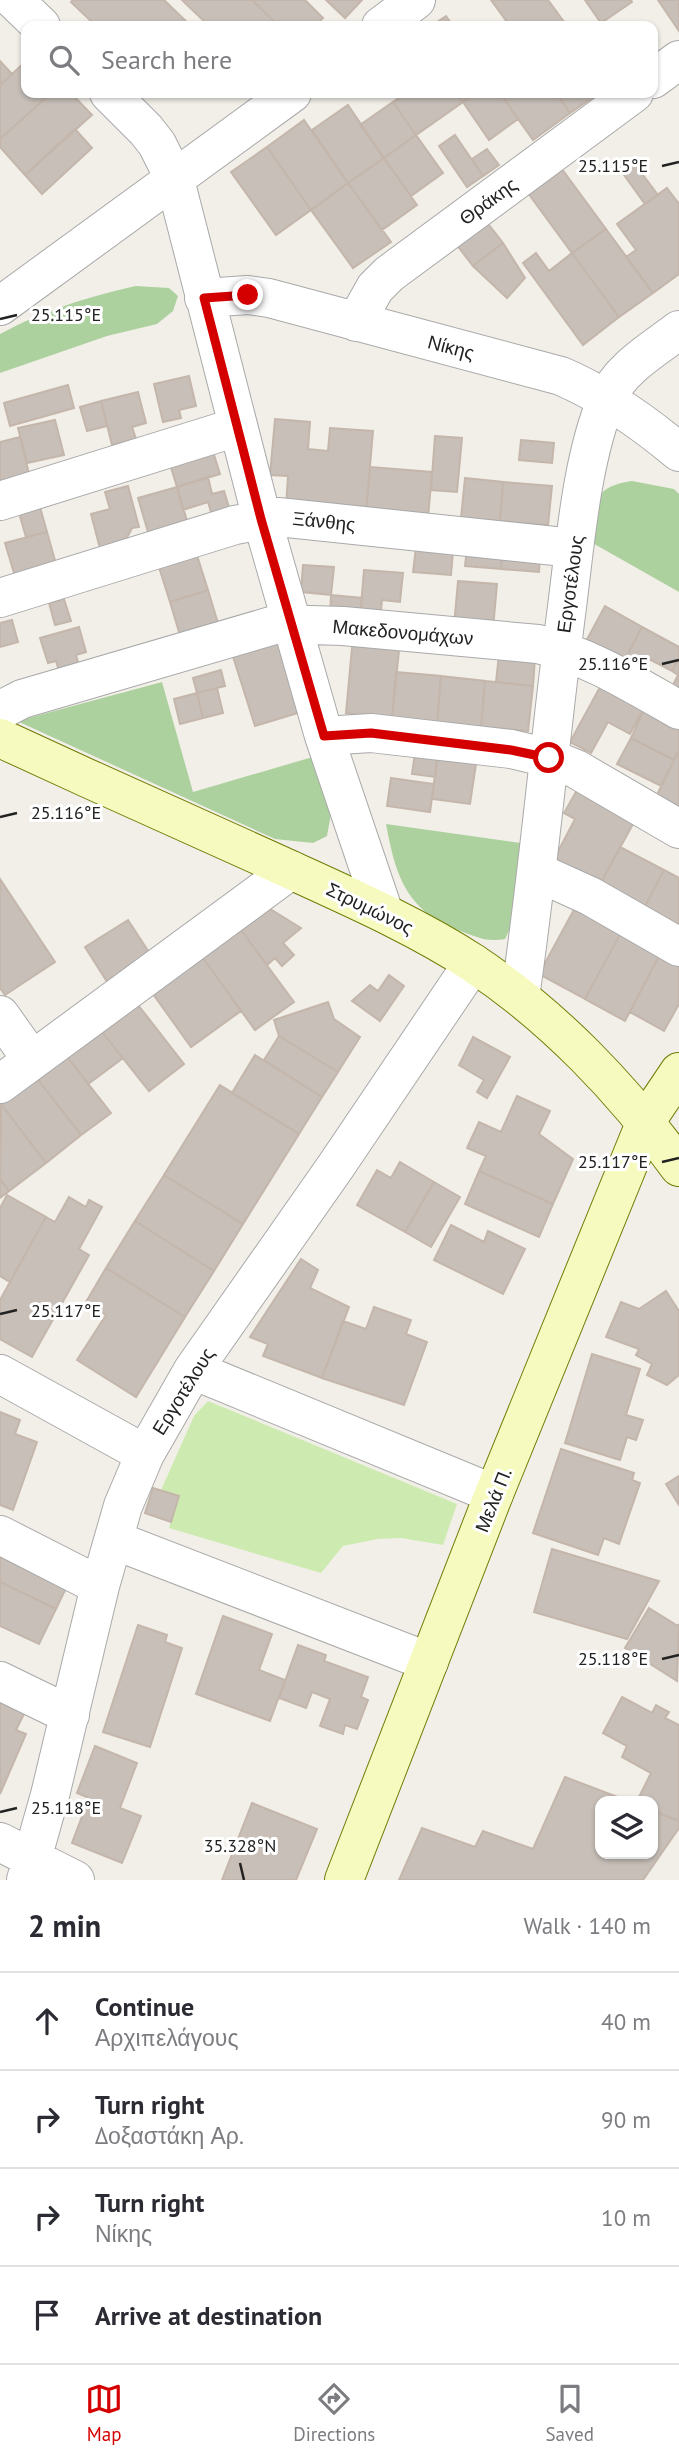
<!DOCTYPE html>
<html lang="en">
<head>
<meta charset="utf-8">
<style>
  :root { --surface:#fff; --page:#f7f7f7; --text:#2b2b33; --muted:#7c7c81; --line:#e1e1e2; --accent:#d40000 }
  body { margin:0; font-family:"PT Sans",sans-serif; background:var(--page); color:var(--text) }
  .controls { position:absolute; right:21px; bottom:21px; display:grid; overflow:hidden; border-radius:14px; box-shadow:0 2px 5px #0004 }
  .controls button { width:63px; height:63px; display:grid; place-items:center; padding:0; border:0; border-bottom:2px solid var(--line); background:var(--surface); color:var(--text); font:35px sans-serif }
  .stop { position:absolute; width:21px; height:21px; margin:-16px; border:5px solid #d40000; border-radius:50%; background:#fff }
  .stop.end { background:#d40000; border-color:#fff; box-shadow:0 2px 7px #0008 }
  .list { margin:0; padding:0; list-style:none }
  h2 { display:flex; justify-content:space-between; align-items:center; height:91px; margin:0; padding:0 28px; font-size:30px }
  h2 small { font-size:23px; font-weight:400; color:var(--muted) }
  .list li { display:grid; grid-template-columns:46px 1fr auto; gap:21px; align-items:center; box-sizing:border-box; height:98px; padding:0 28px; border-top:2px solid var(--line) }
  .list b { display:block; font-size:26px; white-space:nowrap }
  .list p { margin:0; font-size:23px; white-space:nowrap; color:var(--muted) }
  .list em { font-size:23px; font-style:normal; color:var(--muted) }
  .icon { flex:none; width:38px; height:38px; fill:none; stroke:currentColor; stroke-width:2; stroke-linecap:round; stroke-linejoin:round }
  .map { position:relative; flex:none; width:679px; height:1880px; overflow:hidden }
  .search { position:absolute; background:var(--surface); box-shadow:0 2px 5px #0004; left:21px; right:21px; top:21px; height:77px; display:flex; align-items:center; gap:18px; box-sizing:border-box; padding:0 24px; border-radius:14px; color:var(--muted); font-size:26px }
  .sheet { height:483px; background:var(--surface) }
  nav { display:flex; justify-content:space-around; align-items:center; box-sizing:border-box; height:98px; border-top:2px solid var(--line); background:var(--surface); font-size:19px; color:var(--muted) }
  nav a { display:grid; justify-items:center; gap:4px }
  nav .on { color:var(--accent) }
  .map>svg:first-child { display:block }
</style>
</head>
<body>
<div class="map">
<svg width="679" height="1880" viewBox="0 0 679 1880">
  <rect width="100%" height="100%" fill="#f2efe9"/>
  <path fill="#cdebb0" d="M208,1401L457,1504L443,1545L401,1538L378,1539L343,1546L321,1573L169,1528L179,1496L161,1490L194,1416Z"/>
  <path fill="#add19e" d="M136,286L169,288L178,296L173,311L157,324L107,336L0,373V334C45,310 87,297 136,286Z
    M632,481L674,489L679,494V592L589,541C596,505 590,487 632,481Z
    M162,682L193,792L316,756L331,814L327,836L313,843L275,839L17,721Z
    M386,824L528,844L516,917L505,939C486,942 480,938 463,932C407,912 396,878 386,824Z"/>
  <path fill="#c7bfb8" stroke="#c4b6ab" stroke-width="2" d="M73,0H164L191,26H96L71,2Z
    M182,0H252L279,26H209Z
    M252,0H305L323,18L315,26H279Z
    M326,0H362L345,18Z
    M491,0H548L567,26H510Z
    M585,0H631L632,2L601,23Z
    M658,0H679V31Z
    M446,16L453,26H431Z
    M0,61L12,74L0,85Z
    M26,61V93H51L0,139V85Z
    M51,93H71L92,115L25,175L0,147V139Z
    M406,93H456L463,102L416,135L393,102Z
    M456,93H476L463,102Z
    M476,93H500L518,119L489,140L463,102Z
    M500,93H556L570,113L533,140Z
    M556,93H599L570,113Z
    M393,102L416,135L384,158L360,125Z
    M348,105L384,158L348,183L312,130Z
    M304,120L348,183L311,210L267,147Z
    M75,129L92,148L42,194L25,175Z
    M416,135L443,173L411,196L384,158Z
    M455,135L483,176L467,187L439,146Z
    M267,147L311,210L276,235L231,172Z
    M487,149L499,165L483,176L472,159Z
    M384,158L417,205L382,230L348,183Z
    M631,159L658,195L645,204L619,168Z
    M559,165L606,229L572,253L525,189Z
    M348,183L391,242L353,268L311,210Z
    M667,188L679,204V274L653,293L626,257L636,250L617,224Z
    M486,221L503,243L473,266L456,244Z
    M606,229L653,293L619,317L572,253Z
    M503,243L525,278L507,298L473,266Z
    M536,253L549,271L572,253L619,317L583,345L523,263Z
    M189,376L196,406L179,410L181,418L163,422L154,384Z
    M68,385L74,408L10,426L4,403Z
    M138,392L146,423L132,427L136,439L112,445L101,401Z
    M101,401L107,426L87,431L80,407Z
    M275,419L310,422L308,449L328,451L330,428L373,431L366,513L286,506L288,476L270,475Z
    M55,420L64,455L27,463L18,428Z
    M435,436L462,438L457,492L431,490Z
    M20,437L30,478L0,485V442Z
    M521,440L554,443L552,463L519,460Z
    M211,445L220,474L177,487L168,458Z
    M370,467L432,472L428,518L366,513Z
    M208,477L212,494L224,491L232,517L214,522L208,502L183,510L177,487Z
    M465,478L503,482L500,521L461,518Z
    M503,482L552,486L548,525L500,521Z
    M128,486L139,527L132,528L120,551L102,556L91,514L110,509L105,492Z
    M177,487L190,531L151,542L138,498Z
    M38,500L47,532L26,537L17,506Z
    M47,532L58,571L17,583L5,543Z
    M416,547L453,551L451,575L413,572Z
    M467,548L502,550L501,569L465,566Z
    M195,549L208,590L170,602L157,561Z
    M502,550L540,554L539,572L501,569Z
    M303,565L334,567L331,595L301,592Z
    M364,570L403,573L400,602L382,600L380,620L360,618Z
    M458,581L497,584L493,629L454,626Z
    M208,590L220,630L182,642L170,602Z
    M331,595L362,598L360,618L330,615Z
    M64,599L71,621L55,625L49,603Z
    M605,606L642,627L623,663L585,643Z
    M12,620L18,642L0,647V623Z
    M79,627L86,652L76,655L80,669L60,674L56,661L48,663L40,638Z
    M642,627L679,647V658L672,671L649,659L645,668L626,657Z
    M277,629L301,712L255,726L229,644Z
    M353,637L400,641L392,718L346,713Z
    M499,654L535,658L533,686L496,682Z
    M679,658V696L670,691L678,675L672,671Z
    M221,670L225,686L197,693L193,678Z
    M396,672L441,676L437,722L392,718Z
    M441,676L485,681L481,727L437,722Z
    M485,681L533,686L528,731L481,727Z
    M600,687L643,710L630,734L608,722L591,753L570,742Z
    M217,688L223,713L203,718L197,693Z
    M197,693L203,718L180,724L174,699Z
    M644,710L679,728V750L674,760L631,738Z
    M631,738L674,760L661,786L617,764Z
    M416,746L438,749L435,777L412,774Z
    M679,750V816L653,803Z
    M437,758L476,764L470,804L432,799Z
    M391,778L434,784L430,812L387,806Z
    M581,783L638,815L598,888L552,863L575,819L564,813Z
    M620,847L664,870L642,912L598,888Z
    M664,870L679,878V922L675,930L642,912Z
    M0,879L55,962L5,995L0,988Z
    M577,904L623,929L585,999L539,974Z
    M267,907L301,928L283,943L294,955L282,966L275,958L267,965L241,930Z
    M128,920L154,960L111,988L85,947Z
    M623,929L662,950L625,1021L585,999Z
    M241,930L294,1002L255,1030L203,958Z
    M662,950L679,960V1004L664,1031L630,1012Z
    M203,958L241,1011L191,1047L153,994Z
    M389,975L404,986L380,1021L352,1001L370,985L378,991Z
    M135,1001L184,1064L149,1091L99,1028Z
    M328,1002L334,1019L360,1037L338,1072L279,1036L274,1020Z
    M99,1028L123,1058L88,1084L65,1054Z
    M279,1036L338,1072L322,1097L264,1060Z
    M473,1037L510,1057L487,1098L477,1092L484,1080L459,1065Z
    M65,1054L111,1113L81,1135L36,1077Z
    M255,1055L322,1097L299,1134L232,1093Z
    M36,1077L81,1135L46,1163L1,1104Z
    M220,1085L299,1134L243,1224L164,1175Z
    M517,1096L550,1111L539,1134L573,1159L553,1204L479,1171L486,1156L467,1148L479,1122L501,1132Z
    M1,1104L46,1163L9,1191L0,1179Z
    M400,1162L434,1182L405,1232L357,1205L377,1170L391,1178Z
    M479,1171L553,1204L539,1237L465,1204Z
    M164,1175L243,1224L214,1271L135,1221Z
    M0,1179L9,1191L0,1198Z
    M434,1182L460,1197L431,1247L405,1232Z
    M7,1195L46,1217L10,1282L0,1276V1208Z
    M69,1197L86,1207L89,1200L102,1207L79,1249L89,1255L32,1357L0,1339V1300L46,1217L55,1222Z
    M135,1221L214,1271L185,1317L106,1268Z
    M451,1225L484,1242L488,1231L525,1249L503,1294L434,1260Z
    M301,1259L318,1270L310,1288L349,1307L322,1378L263,1356L268,1344L250,1337Z
    M106,1268L185,1317L136,1397L77,1360L106,1315L86,1302Z
    M666,1291L679,1311V1375L667,1385L647,1375L652,1364L636,1355L639,1349L606,1337L621,1302L639,1309Z
    M374,1307L411,1320L406,1334L427,1342L404,1405L322,1378L343,1321L366,1329Z
    M592,1354L640,1369L626,1415L643,1420L636,1440L627,1437L620,1460L565,1443Z
    M0,1412L20,1420L15,1434L37,1442L13,1510L0,1505Z
    M561,1449L634,1473L632,1480L640,1483L619,1544L604,1538L598,1555L533,1533Z
    M679,1476V1505L666,1484Z
    M153,1488L179,1496L171,1522L145,1513Z
    M0,1546L70,1580L56,1609L0,1582Z
    M552,1549L659,1581L627,1639L534,1612Z
    M0,1582L56,1609L39,1644L0,1626Z
    M649,1608L678,1626L679,1624L677,1681L625,1648Z
    M223,1616L272,1634L259,1670L285,1680L270,1721L196,1694Z
    M138,1625L167,1635L165,1642L182,1648L150,1747L103,1732Z
    M298,1645L326,1655L324,1661L368,1677L361,1697L368,1700L357,1729L345,1725L343,1734L320,1726L330,1699L312,1692L306,1708L279,1698Z
    M0,1693L28,1706L16,1730L26,1734L0,1794Z
    M622,1697L652,1713L656,1705L669,1712L665,1718L679,1725V1821L653,1811V1801H637L651,1773L622,1757L627,1746L603,1733Z
    M95,1746L137,1763L120,1808L141,1816L122,1863L72,1843L89,1798L77,1793Z
    M565,1777L628,1801H600V1854H653V1811L679,1821V1828L643,1880H399L422,1828L475,1847L483,1831L533,1849Z
    M252,1803L317,1829L296,1880H222Z"/>
  <g fill="none" stroke-linecap="round" stroke-linejoin="round">
    <defs>
      <path id="street" d="M14,0L41,26
        M381,26L416,0
        M653,79L679,60
        M109,93L146,130L157,144L175,180L262,519L324,736L384,913
        M204,298L248,295L269,298L561,376C605,395 642,421 679,452
        M0,306L292,93
        M356,322L375,288L389,274L634,93
        M0,501L237,427
        M0,598L235,525L278,517L574,548
        M0,713L3,709L22,699L278,624L343,626L538,644C589,656 633,684 679,710
        M324,736L371,733L511,749L549,758L576,769L679,829
        M537,872L590,896L679,947
        M520,997C539,867 550,737 567,607C575,544 582,457 607,399C619,369 654,349 679,330
        M0,1015L32,1060
        M0,1084L291,870
        M193,1370L494,1494
        M0,1374L145,1454
        M0,1535L100,1586
        M114,1540L429,1662
        M0,1681L70,1715
        M0,1842L75,1880
        M26,1880L50,1795L100,1586L123,1506L145,1454L193,1370L336,1166L473,963"/>
      <path id="secondary" d="M0,738C93,781 186,823 280,865C345,895 413,924 473,963C553,1016 624,1090 679,1167
        M344,1880L494,1494L646,1121L679,1072"/>
    </defs>
    <use href="#street" stroke="#a9a9a9" stroke-width="40"/>
    <use href="#secondary" stroke="#707d05" stroke-width="40"/>
    <use href="#street" stroke="#fff" stroke-width="38"/>
    <use href="#secondary" stroke="#f7fabf" stroke-width="38"/>
  </g>
  <g fill="none" stroke-linecap="round" stroke-linejoin="round">
    <path stroke="#d40000" stroke-width="9" d="M248,295L204,298L261,519L324,736L371,733L511,750L549,758"/>
  </g>
  <path fill="none" stroke="#222" stroke-width="2.5" d="M662,166L679,162M0,319L17,315M662,664L679,660M0,817L17,813M662,1162L679,1158M0,1314L17,1310M662,1659L679,1655M0,1812L17,1808M240,1863L244,1880"/>
  <g text-anchor="middle" dominant-baseline="central" stroke-width="6" stroke-linejoin="round" paint-order="stroke">
    <g font-size="19" fill="#222" stroke="#fff">
      <text transform="translate(488 201) rotate(-36)">Θράκης</text>
      <text transform="translate(451 347) rotate(15)">Νίκης</text>
      <text transform="translate(324 521) rotate(6)">Ξάνθης</text>
      <text transform="translate(570 584) rotate(-82)">Εργοτέλους</text>
      <text transform="translate(403 632) rotate(5)">Μακεδονομάχων</text>
      <text transform="translate(370 908) rotate(26)">Στρυμώνος</text>
      <text transform="translate(183 1391) rotate(-58)">Εργοτέλους</text>
      <text transform="translate(493 1500) rotate(-68)">Μελά Π.</text>
    </g>
  </g>
  <g font-size="18" text-anchor="middle" fill="#222" stroke="#fff" stroke-width="6" stroke-linejoin="round" paint-order="stroke">
    <text x="613" y="172">25.115°E</text>
    <text x="66" y="321">25.115°E</text>
    <text x="613" y="670">25.116°E</text>
    <text x="66" y="819">25.116°E</text>
    <text x="613" y="1168">25.117°E</text>
    <text x="66" y="1317">25.117°E</text>
    <text x="613" y="1665">25.118°E</text>
    <text x="66" y="1814">25.118°E</text>
    <text x="240" y="1852">35.328°N</text>
  </g>
</svg>
<div class="controls">
<button><svg class="icon" aria-label="layers" viewBox="0 0 24 24"><path d="M12 4l9 5-9 5-9-5zM3 14l9 5 9-5"/></svg></button>
</div>
<div class="stop" style="left:549px;top:758px"></div>
<div class="stop end" style="left:248px;top:295px"></div>
<div class="search"><svg class="icon" aria-label="search" viewBox="0 0 24 24"><circle cx="10" cy="10" r="6"/><path d="M15 15l6 6"/></svg>Search here</div>
</div>
<section class="sheet">
<h2>2 min<small>Walk · 140 m</small></h2>
<ul class="list">
<li><svg class="icon" aria-label="ahead" viewBox="0 0 24 24"><path d="M12 20V5M6 11l6-6 6 6"/></svg><div><b>Continue</b><p>Αρχιπελάγους</p></div><em>40 m</em></li>
<li><svg class="icon" aria-label="right" viewBox="0 0 24 24"><path d="M7 20v-9h11M14 6l5 5-5 5"/></svg><div><b>Turn right</b><p>Δοξαστάκη Αρ.</p></div><em>90 m</em></li>
<li><svg class="icon" aria-label="right" viewBox="0 0 24 24"><path d="M7 20v-9h11M14 6l5 5-5 5"/></svg><div><b>Turn right</b><p>Νίκης</p></div><em>10 m</em></li>
<li><svg class="icon" aria-label="arrive" viewBox="0 0 24 24"><path d="M6 21V4h12l-3 4 3 4H6"/></svg><div><b>Arrive at destination</b></div></li>
</ul>
</section>
<nav>
<a class="on"><svg class="icon" aria-label="map" viewBox="0 0 24 24"><path d="M3 6l6-2 6 2 6-2v14l-6 2-6-2-6 2zM9 4v14M15 6v14"/></svg>Map</a>
<a><svg class="icon" aria-label="directions" viewBox="0 0 24 24"><path d="M12 3l9 9-9 9-9-9zM9 14v-3h6M13 9l2 2-2 2"/></svg>Directions</a>
<a><svg class="icon" aria-label="saved" viewBox="0 0 24 24"><path d="M7 4h10v16l-5-4-5 4z"/></svg>Saved</a>
</nav>
</body>
</html>
